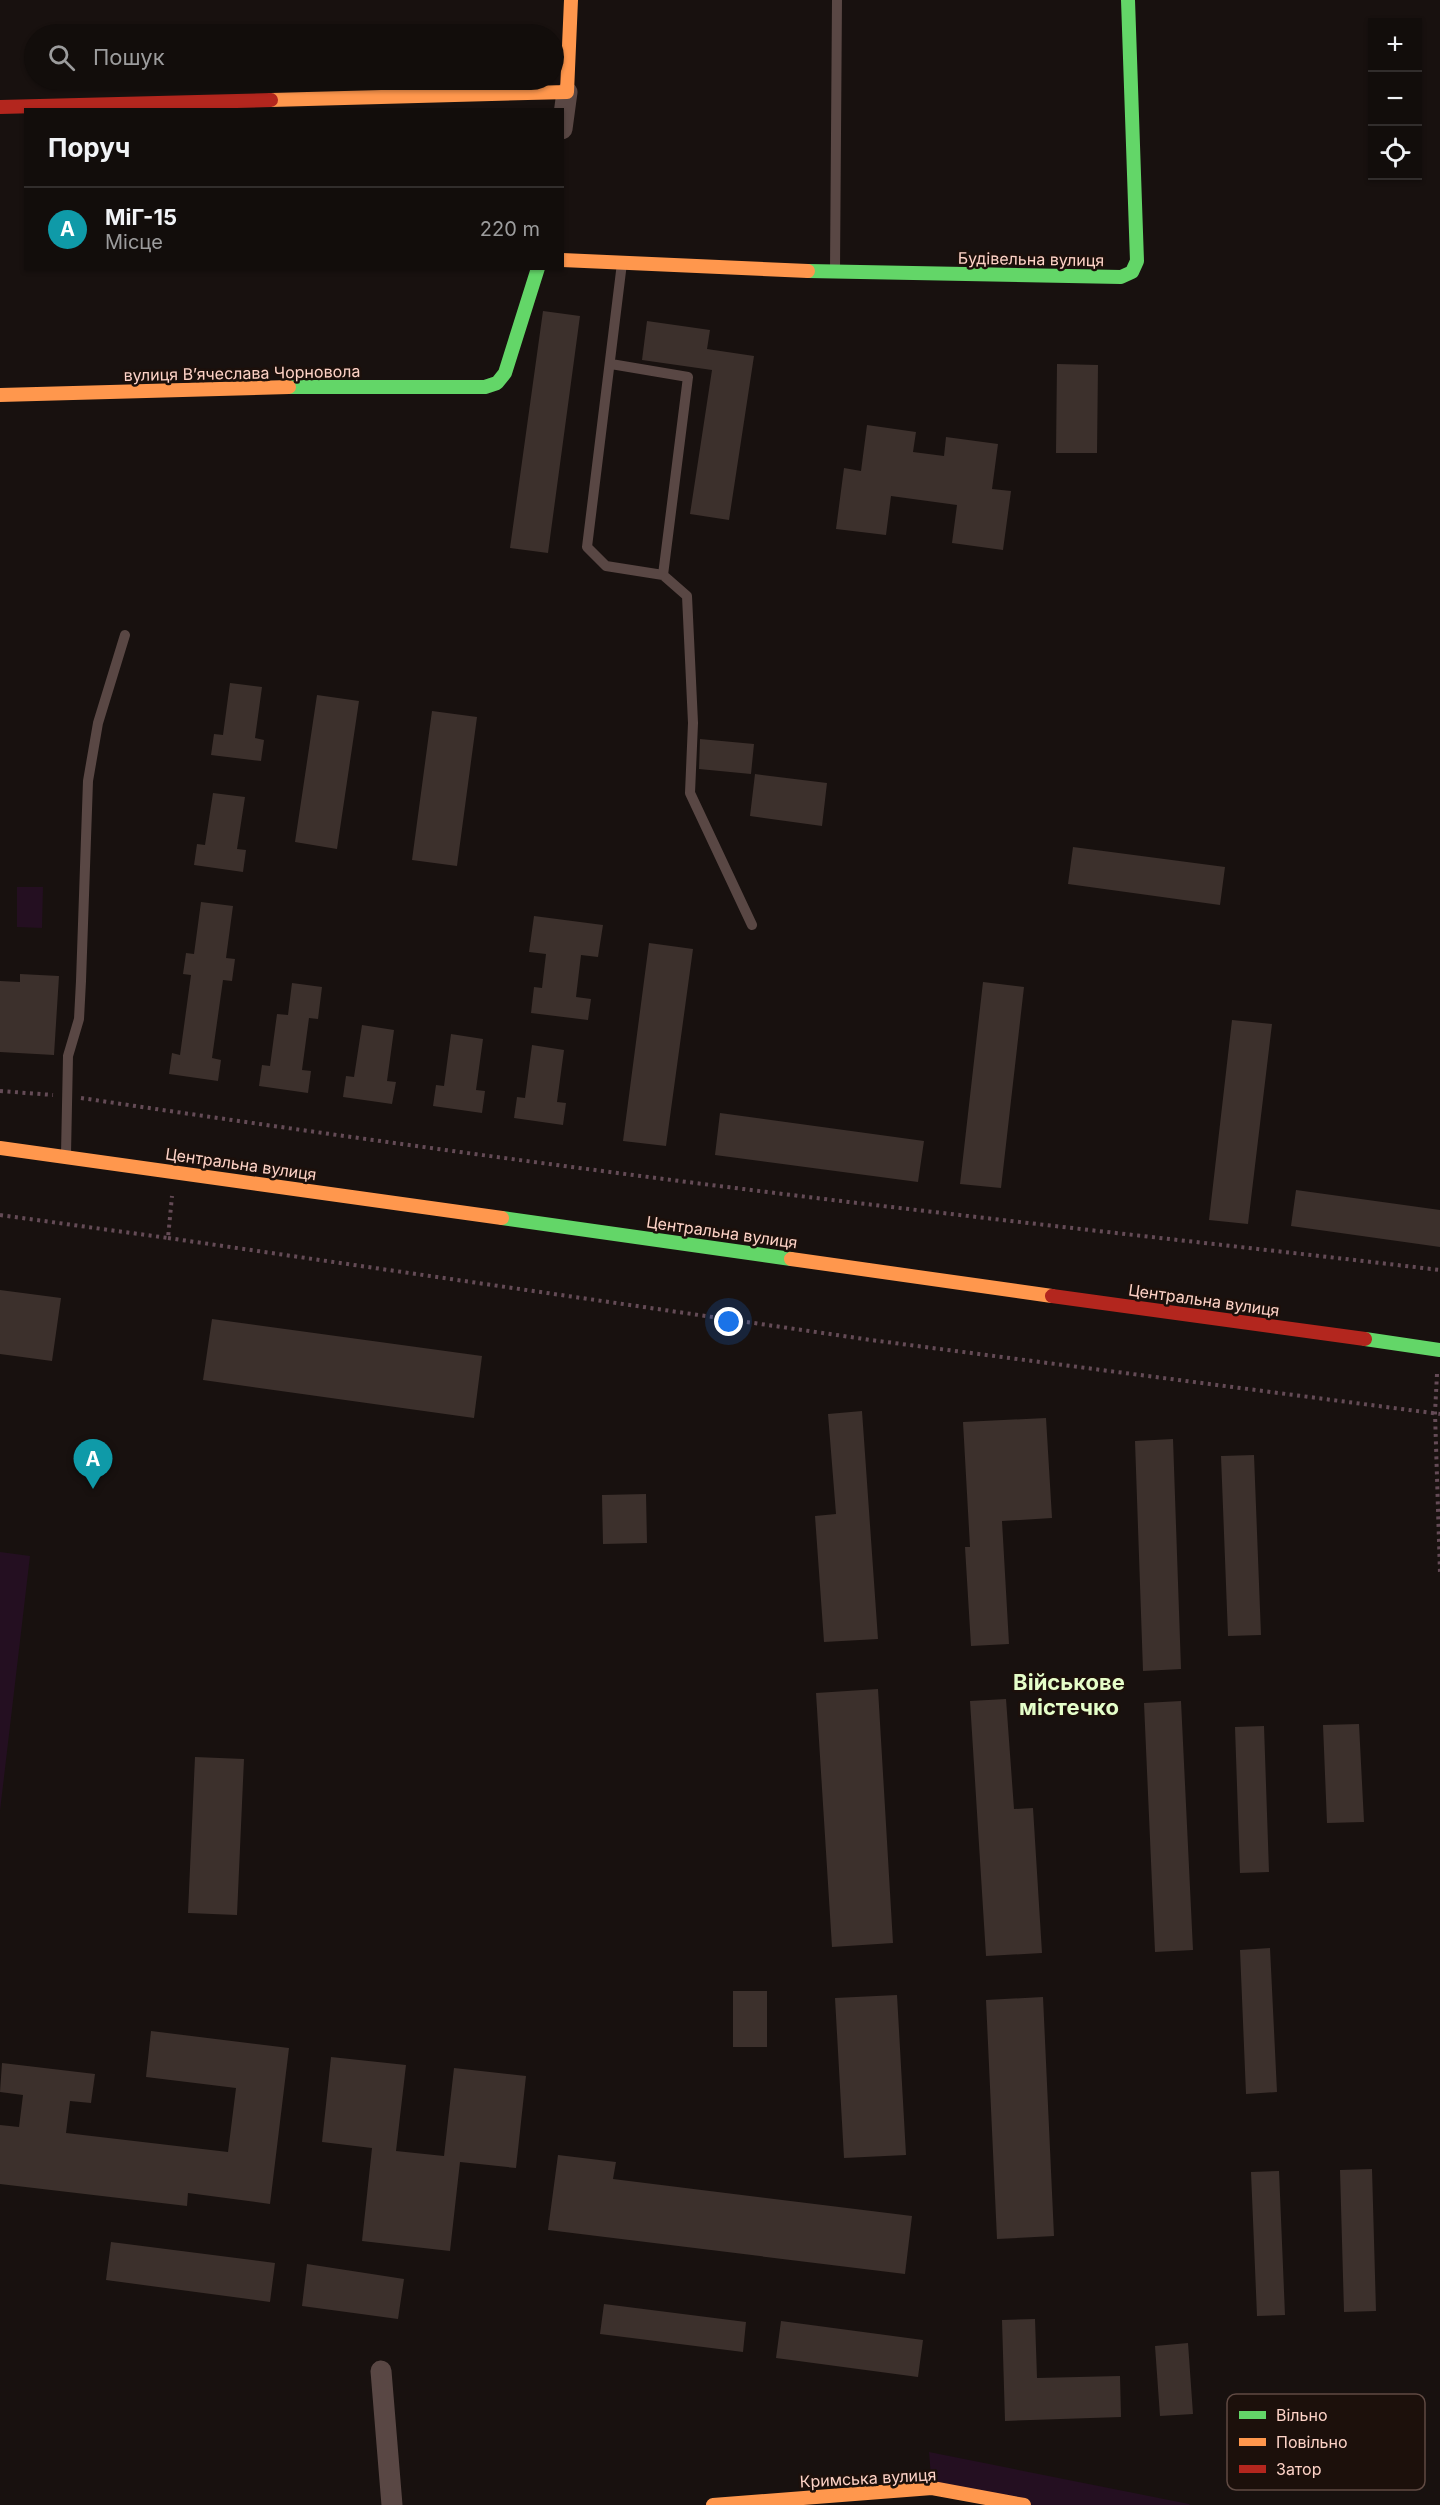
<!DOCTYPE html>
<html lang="uk">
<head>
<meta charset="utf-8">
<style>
  :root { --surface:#120d0b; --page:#1f1b19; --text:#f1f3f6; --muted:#9c9c9d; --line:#312d2c; --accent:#ae8f87 }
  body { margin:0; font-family:Inter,sans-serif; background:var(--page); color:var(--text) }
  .controls { position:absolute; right:18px; top:18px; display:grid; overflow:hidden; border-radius:0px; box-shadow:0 2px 4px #0004 }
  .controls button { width:54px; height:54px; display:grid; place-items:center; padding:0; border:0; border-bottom:2px solid var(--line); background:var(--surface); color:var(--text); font:30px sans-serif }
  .you { position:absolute; left:729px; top:1322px; width:21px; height:21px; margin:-15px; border:4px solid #fff; border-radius:50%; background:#1a73e8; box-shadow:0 0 0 9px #1a73e833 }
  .badge { display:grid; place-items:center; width:39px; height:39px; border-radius:50%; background:var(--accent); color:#fff; font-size:20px; font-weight:700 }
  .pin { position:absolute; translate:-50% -50px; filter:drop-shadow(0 2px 3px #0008) }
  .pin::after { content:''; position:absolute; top:32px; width:21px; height:18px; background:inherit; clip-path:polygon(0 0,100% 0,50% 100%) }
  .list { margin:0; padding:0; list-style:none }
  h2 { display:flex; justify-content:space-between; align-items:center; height:78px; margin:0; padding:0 24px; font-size:26px }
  h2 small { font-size:20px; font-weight:400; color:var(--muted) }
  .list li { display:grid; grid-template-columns:39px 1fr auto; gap:18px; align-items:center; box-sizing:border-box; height:84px; padding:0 24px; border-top:2px solid var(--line) }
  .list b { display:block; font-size:22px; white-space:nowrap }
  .list p { margin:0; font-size:20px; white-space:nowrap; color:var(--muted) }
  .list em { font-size:20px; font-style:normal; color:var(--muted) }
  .icon { flex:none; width:33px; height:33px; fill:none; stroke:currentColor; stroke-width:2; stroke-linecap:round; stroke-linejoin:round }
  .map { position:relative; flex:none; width:1440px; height:2505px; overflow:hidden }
  .search { position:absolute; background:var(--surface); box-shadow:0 2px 4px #0004; left:24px; top:24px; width:540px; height:66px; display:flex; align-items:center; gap:15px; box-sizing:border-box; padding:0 21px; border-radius:33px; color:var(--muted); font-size:22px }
  .panel { position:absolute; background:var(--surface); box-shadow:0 2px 4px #0004; left:24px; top:108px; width:540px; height:162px; border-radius:0px }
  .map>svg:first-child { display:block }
</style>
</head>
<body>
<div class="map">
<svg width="1440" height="2505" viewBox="0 0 1440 2505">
  <rect width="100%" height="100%" fill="#18110f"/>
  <path fill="#240f21" d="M17,887H43L42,928L17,927Z
    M0,1552L30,1556L0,1811Z
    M929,2452L1189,2504L1190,2505H1024L932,2488Z"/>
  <path fill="#3c302c" d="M543,311L580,316L548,553L510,548Z
    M647,321L710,330L707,349L754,356L729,520L690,514L712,370L642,360Z
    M1057,364L1098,365L1097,453H1056Z
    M867,425L916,432L913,452L944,456L946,437L998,444L992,489L1011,491L1003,550L952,543L957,505L891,496L886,535L836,529L844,468L861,471Z
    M230,683L262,687L255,738L264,740L261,761L211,755L214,734L223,735Z
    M317,695L359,701L337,849L295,842Z
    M432,711L477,717L457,866L412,860Z
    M700,739L754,744L751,774L699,769Z
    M755,774L827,783L822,826L750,816Z
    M213,793L245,797L237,849L246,850L243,872L194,865L197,844L205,845Z
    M1073,847L1225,867L1220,905L1068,884Z
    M201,902L233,906L226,958L235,959L232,981L223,980L212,1058L221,1060L218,1081L169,1074L172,1053L180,1055L191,975L183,974L186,953L194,954Z
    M534,916L603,925L598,957L581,955L576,997L591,999L588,1020L531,1013L534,987L542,988L546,954L529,952Z
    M649,943L693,949L666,1146L623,1141Z
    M20,974L59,976L54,1055L0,1052V981L20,982Z
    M983,982L1024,987L1001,1188L960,1184Z
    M292,983L322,987L318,1019L309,1018L302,1070L311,1071L308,1093L259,1086L262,1065L270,1066L277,1014L288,1015Z
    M1232,1020L1272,1024L1248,1224L1209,1220Z
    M362,1025L394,1030L387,1081L396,1082L392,1104L343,1097L346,1076L354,1077Z
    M451,1034L483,1039L476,1090L485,1091L482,1113L433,1106L436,1085L444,1086Z
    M532,1045L564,1050L557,1102L566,1103L563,1125L514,1118L517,1097L525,1098Z
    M720,1113L924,1141L918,1182L715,1155Z
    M1296,1190L1440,1210V1247L1291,1226Z
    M0,1290L61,1298L52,1361L0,1354Z
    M212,1319L482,1356L474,1418L203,1380Z
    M862,1411L878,1639L824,1642L815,1516L836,1514L828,1414Z
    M1046,1418L1052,1518L1002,1521L1009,1644L971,1646L965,1547H970L963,1422Z
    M1173,1439L1181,1669L1143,1671L1135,1441Z
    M1254,1455L1261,1635L1228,1636L1221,1456Z
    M646,1494L647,1543L603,1544L602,1495Z
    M878,1689L893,1943L832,1947L816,1693Z
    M1006,1699L1014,1809L1033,1808L1042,1953L986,1956L970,1701Z
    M1181,1701L1193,1950L1155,1952L1144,1703Z
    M1359,1724L1364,1822L1327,1823L1323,1725Z
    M1264,1726L1269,1872L1240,1873L1235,1727Z
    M195,1757L244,1759L237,1915L188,1913Z
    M1270,1948L1277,2092L1246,2094L1240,1950Z
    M733,1991H767V2047H733Z
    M897,1995L906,2155L844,2158L835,1998Z
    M1043,1997L1054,2236L997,2239L986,2000Z
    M151,2031L289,2048L270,2204L188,2193L187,2206L0,2184V2125L19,2127L23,2095L0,2092L2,2063L95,2074L91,2103L70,2101L66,2133L228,2152L236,2088L146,2077Z
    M331,2057L406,2065L396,2151L444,2156L454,2068L526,2076L516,2168L460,2162L450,2251L362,2241L372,2148L322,2142Z
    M558,2155L616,2162L613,2179L912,2216L905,2274L548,2230Z
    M1372,2169L1376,2311L1344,2312L1340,2170Z
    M1279,2171L1285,2315L1257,2316L1251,2172Z
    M111,2242L275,2263L270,2302L106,2280Z
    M307,2264L404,2279L398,2319L302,2306Z
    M604,2304L746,2322L743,2352L600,2334Z
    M1035,2319L1037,2378L1120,2376L1121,2417L1005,2421L1002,2320Z
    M781,2321L923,2340L918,2377L776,2358Z
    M1188,2343L1193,2414L1160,2416L1155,2346Z"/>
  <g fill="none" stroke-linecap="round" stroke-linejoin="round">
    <path stroke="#644b56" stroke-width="4" stroke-dasharray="3 4.5" stroke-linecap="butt" d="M0,1091L53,1095
      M81,1098C365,1140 649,1179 934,1212C1103,1232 1271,1250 1440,1270
      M0,1215L168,1238L172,1196
      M168,1238L871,1340L1440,1414
      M1437,1374L1435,1413L1440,1573"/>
    <path stroke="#594744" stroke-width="10" d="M622,263L587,547L606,566L663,575L687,596L693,723L690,793L752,925
      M835,270L837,0
      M611,364L688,377L663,575
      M66,1154L68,1056L79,1019L81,981L88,781L98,723L125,635"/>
    <path stroke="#594744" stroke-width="21" d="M562,129L567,92
      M381,2371L392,2505"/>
    <path stroke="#63d668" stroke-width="14" d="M808,271L1121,277L1132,272L1137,261L1128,0
      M289,387H485L497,383L505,373L538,268
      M502,1218L791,1259
      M1365,1339L1440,1350"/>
    <path stroke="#ff974d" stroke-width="14" d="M271,100L567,92L571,0
      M562,260L808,271
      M0,395L289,387
      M0,1148L502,1218
      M791,1259L1052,1296
      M713,2505L932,2488L1024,2505"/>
    <path stroke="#b3261e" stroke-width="14" d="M0,107L271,100
      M1052,1296L1365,1339"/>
  </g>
  <g text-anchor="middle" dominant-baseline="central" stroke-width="5" stroke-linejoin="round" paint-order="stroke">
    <g font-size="16" fill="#fed3c7" stroke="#1c100b">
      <text transform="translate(1031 259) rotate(1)">Будівельна вулиця</text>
      <text transform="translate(242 373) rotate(-1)">вулиця Вʼячеслава Чорновола</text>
      <text transform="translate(241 1164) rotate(8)">Центральна вулиця</text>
      <text transform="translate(722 1232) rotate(8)">Центральна вулиця</text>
      <text transform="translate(1204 1300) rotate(8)">Центральна вулиця</text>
      <text transform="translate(868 2478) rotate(-3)">Кримська вулиця</text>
    </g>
    <g font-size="22" font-weight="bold" fill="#e5fec9" stroke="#1c100b">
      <text x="1069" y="1682">Військове<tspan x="1069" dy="25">містечко</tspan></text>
    </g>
  </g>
  <rect x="1227" y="2394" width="198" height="96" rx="9" fill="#1c100b" stroke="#604a43" stroke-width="1.5"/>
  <rect x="1239" y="2411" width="27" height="8" fill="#63d668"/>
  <rect x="1239" y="2438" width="27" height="8" fill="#ff974d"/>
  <rect x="1239" y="2465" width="27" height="8" fill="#b3261e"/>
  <g font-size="16" fill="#fed3c7">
    <text x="1276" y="2421">Вільно</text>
    <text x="1276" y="2448">Повільно</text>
    <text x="1276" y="2475">Затор</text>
  </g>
</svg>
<div class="controls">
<button>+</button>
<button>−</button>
<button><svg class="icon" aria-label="locate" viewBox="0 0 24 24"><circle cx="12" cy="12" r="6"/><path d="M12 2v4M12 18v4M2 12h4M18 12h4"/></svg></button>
</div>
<div class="you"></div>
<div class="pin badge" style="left:93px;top:1489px;background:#0f9aa8">A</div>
<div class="search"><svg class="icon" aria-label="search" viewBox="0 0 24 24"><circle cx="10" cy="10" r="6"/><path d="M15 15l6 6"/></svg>Пошук</div>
<section class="panel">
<h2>Поруч<small></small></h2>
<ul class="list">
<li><span class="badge" style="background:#0f9aa8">A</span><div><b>МіГ-15</b><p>Місце</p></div><em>220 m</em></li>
</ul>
</section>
</div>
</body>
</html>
